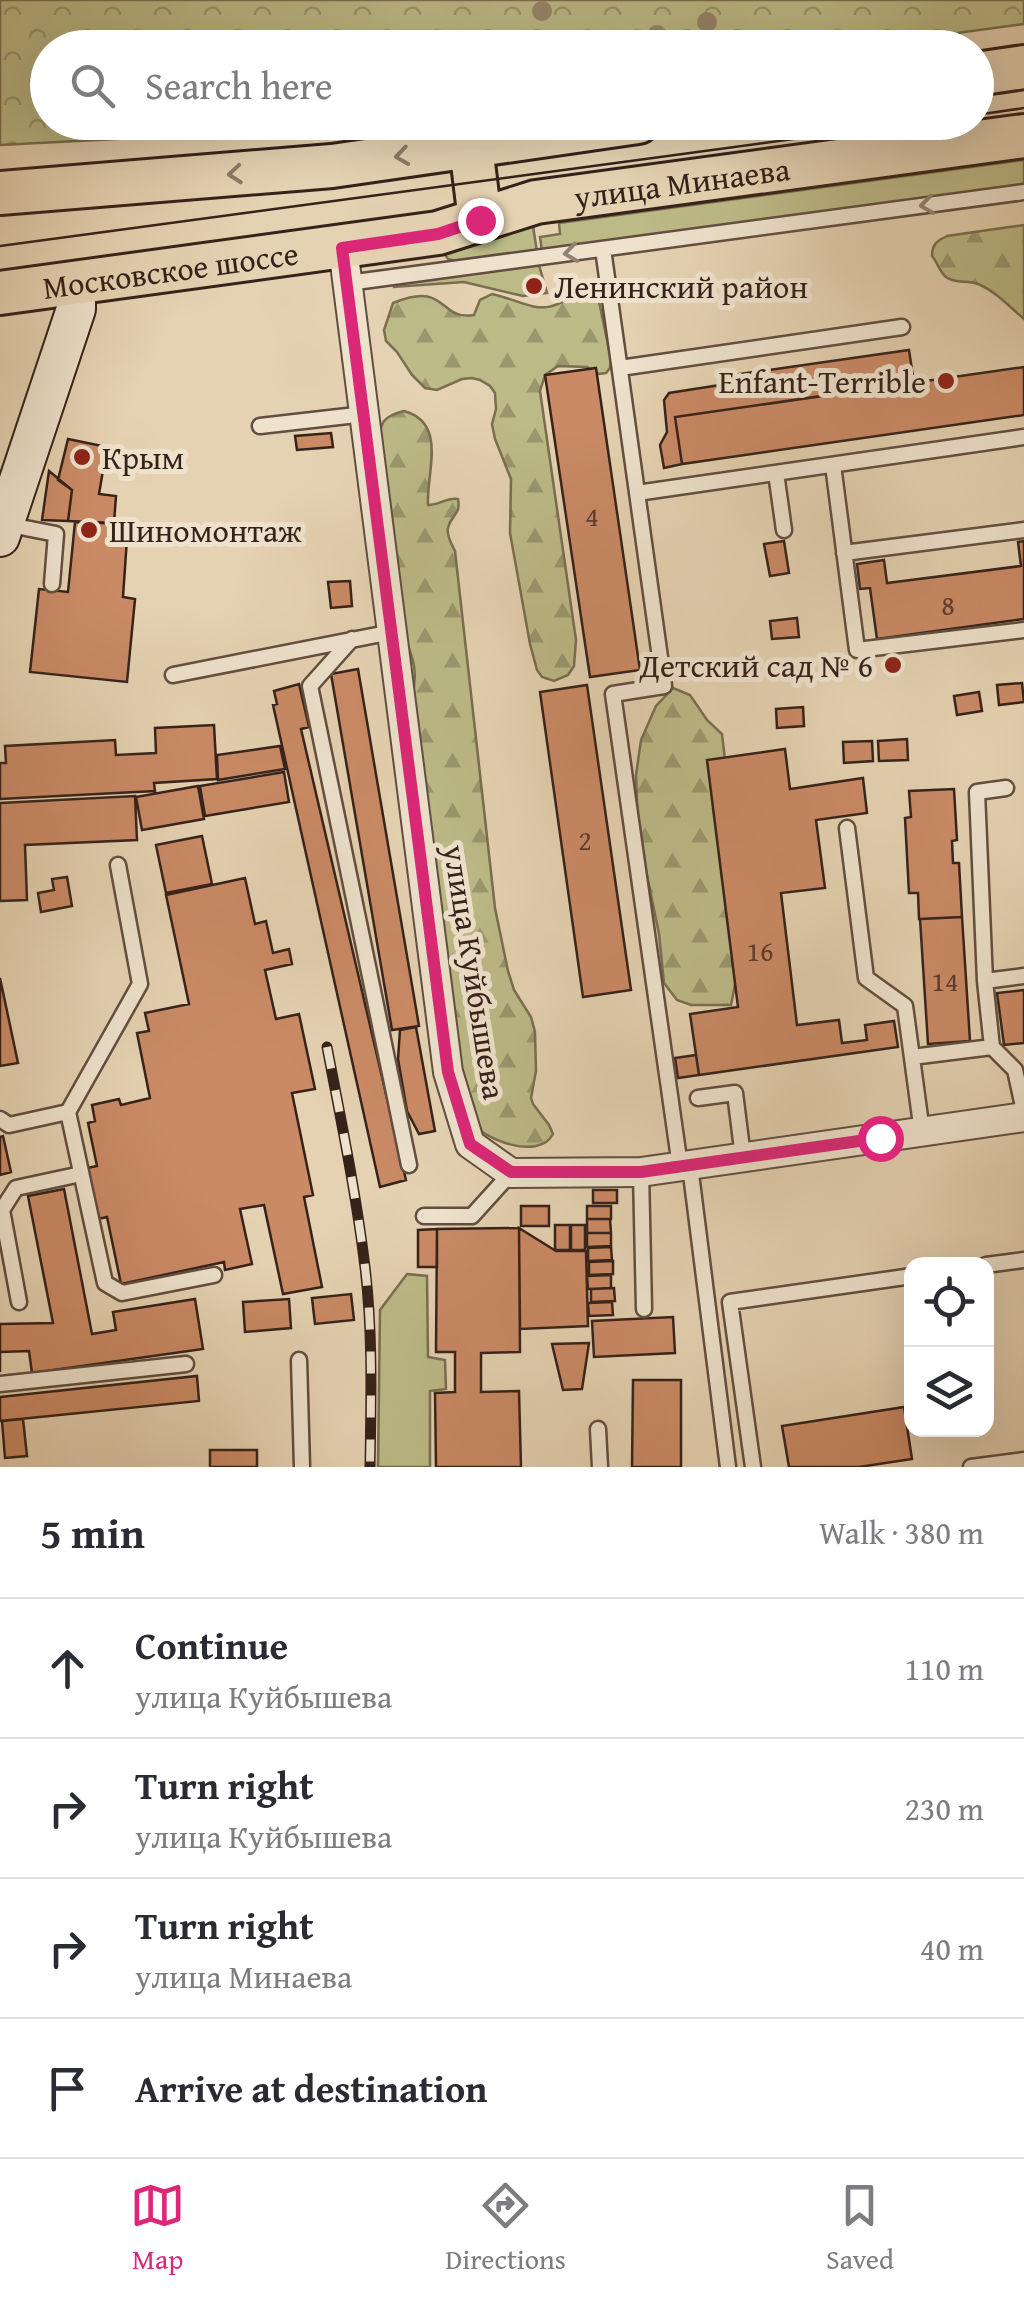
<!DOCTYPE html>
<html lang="en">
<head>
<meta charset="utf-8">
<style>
  :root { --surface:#fff; --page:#f7f7f7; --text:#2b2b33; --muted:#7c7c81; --line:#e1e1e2; --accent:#db2777 }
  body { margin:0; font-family:"Gentium Book Plus",serif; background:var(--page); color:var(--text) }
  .controls { position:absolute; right:30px; bottom:30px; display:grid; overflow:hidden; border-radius:20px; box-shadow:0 10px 40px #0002 }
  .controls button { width:90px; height:90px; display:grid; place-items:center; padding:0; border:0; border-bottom:2px solid var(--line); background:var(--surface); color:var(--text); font:50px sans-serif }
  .stop { position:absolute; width:30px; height:30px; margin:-22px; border:8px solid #db2777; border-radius:50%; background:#fff }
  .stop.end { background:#db2777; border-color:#fff; box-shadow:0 2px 10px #0008 }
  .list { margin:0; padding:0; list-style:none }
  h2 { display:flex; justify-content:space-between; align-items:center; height:130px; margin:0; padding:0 40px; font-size:42px }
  h2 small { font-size:32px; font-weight:400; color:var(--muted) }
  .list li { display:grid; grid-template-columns:65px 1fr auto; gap:30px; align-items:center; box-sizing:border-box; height:140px; padding:0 40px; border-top:2px solid var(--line) }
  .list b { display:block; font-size:38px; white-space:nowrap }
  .list p { margin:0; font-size:32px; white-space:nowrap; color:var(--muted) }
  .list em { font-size:32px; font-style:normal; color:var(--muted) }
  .icon { flex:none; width:55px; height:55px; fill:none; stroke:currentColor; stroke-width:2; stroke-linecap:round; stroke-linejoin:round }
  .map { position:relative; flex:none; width:1024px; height:1467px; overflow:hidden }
  .search { position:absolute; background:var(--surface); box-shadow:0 10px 40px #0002; left:30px; right:30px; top:30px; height:110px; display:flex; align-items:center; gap:25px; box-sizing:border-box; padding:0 35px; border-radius:55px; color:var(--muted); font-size:38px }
  .sheet { height:690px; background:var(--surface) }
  nav { display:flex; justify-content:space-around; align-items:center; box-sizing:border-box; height:140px; border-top:2px solid var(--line); background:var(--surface); font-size:28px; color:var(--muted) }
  nav a { display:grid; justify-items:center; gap:5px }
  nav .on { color:var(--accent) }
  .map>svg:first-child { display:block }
</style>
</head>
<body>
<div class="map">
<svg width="1024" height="1467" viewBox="0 0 1024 1467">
  <defs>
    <pattern id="forest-firs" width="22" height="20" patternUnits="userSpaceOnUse" patternTransform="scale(2.5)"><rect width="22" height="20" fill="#bcba87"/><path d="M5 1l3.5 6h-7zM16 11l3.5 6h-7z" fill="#9a976e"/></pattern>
    <pattern id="park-crowns" width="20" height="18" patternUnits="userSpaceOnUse" patternTransform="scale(2.5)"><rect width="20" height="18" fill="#bcba87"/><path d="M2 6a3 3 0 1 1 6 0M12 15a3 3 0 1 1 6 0" fill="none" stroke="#9a976e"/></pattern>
  </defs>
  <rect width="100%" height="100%" fill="#e5d2b2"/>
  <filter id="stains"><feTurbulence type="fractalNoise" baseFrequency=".002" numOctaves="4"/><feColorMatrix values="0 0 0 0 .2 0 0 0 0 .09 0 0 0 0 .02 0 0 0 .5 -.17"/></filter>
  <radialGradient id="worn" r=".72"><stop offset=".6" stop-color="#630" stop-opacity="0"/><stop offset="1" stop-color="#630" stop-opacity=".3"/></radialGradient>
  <path fill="#bcba87" stroke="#796e50" stroke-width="2.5" d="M1024,160V185L542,251L540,237L560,234L559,223Z
    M533,226L537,252L459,262L448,259L443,252L452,237Z
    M539,265L547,293L523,296L464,282L394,287V284Z
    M407,1274L427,1276L428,1357L445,1360L446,1389L430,1391V1467H378L380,1310Z"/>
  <path fill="url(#forest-firs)" stroke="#796e50" stroke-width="2.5" d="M1024,225V319C1010,307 995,291 978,284C967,280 955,284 946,277C939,271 938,263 932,256C932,244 937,241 947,236Z
    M583,288L594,289L597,292L611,359L610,368L606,373L599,374L587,367L558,366L545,375L540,391L576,640L574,666L568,675L554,681L542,677L537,670L530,644L510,533L511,479L495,439L492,424L496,409L495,393L490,386L480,380L472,378L462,379L437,390L425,388L412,375L397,352L386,341L384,330L393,303C448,280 438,321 474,315L480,300L492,294C534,304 542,321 583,288Z
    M404,411C448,423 426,473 428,505C440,505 447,497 458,499C461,516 451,514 448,528C446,535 452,545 455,551L495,908L508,971L514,990L531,1017L535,1032L536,1071L531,1098L533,1104L549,1125L553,1134C539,1161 483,1140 469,1120C466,1116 464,1111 462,1106L412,697C418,674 414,658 404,637L377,447C381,424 380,417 404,411Z
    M673,688L690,695L707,720L722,734L735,844L739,965L731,1005H691L677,1000L664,983L659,934L638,831L636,775L641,740L656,706Z"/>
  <path fill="url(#park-crowns)" stroke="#796e50" stroke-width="2.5" d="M0,0H1024V24L847,48H48V122L289,123L194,135L0,145Z"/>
  <path fill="#ca8a66" stroke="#36221a" stroke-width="2.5" d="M909,350L914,383L675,417L682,464L664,468L660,445L667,432L664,400L669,393L720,385L719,377Z
    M1024,367V415L682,464L675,417Z
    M596,368L640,670L590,677L545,375Z
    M331,433L333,447L297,450L295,436Z
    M68,439L107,447L99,494L116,496L114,523L68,521L72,490L58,480Z
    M49,471L72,490L68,521L42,520Z
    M75,522L128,524L123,597L135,599L127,682L30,672L39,589L68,592Z
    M784,541L789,573L770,576L764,544Z
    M1024,541V619L877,639L870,588L860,589L857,564L884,560L887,583L1021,566L1018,542Z
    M350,581L352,606L331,608L328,582Z
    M797,618L799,637L772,639L770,621Z
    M358,669L419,1026L392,1030L331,674Z
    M1022,683L1024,702L999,705L997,685Z
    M299,684L309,727L301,729L406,1180L380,1187L273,705L277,704L274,691Z
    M587,685L631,990L583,997L540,692Z
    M979,692L982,711L957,715L954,696Z
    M803,707L804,726L777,728L776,709Z
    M214,725L217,779L154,783L155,791L0,799V763H6L5,746L115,740L116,755L156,753L155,728Z
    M907,739L908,760L879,761L878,741Z
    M872,741L873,761L844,763L843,742Z
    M280,746L285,769L218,780L217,755Z
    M785,749L790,789L863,778L867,813L816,820L825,888L781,893L797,1025L839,1020L842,1043L867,1040L865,1025L894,1021L898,1047L699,1075L690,1014L738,1007L707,760Z
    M284,772L289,802L205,816L200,786Z
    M198,786L204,819L142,830L136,797Z
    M954,789L957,840L952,841L953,863H959L962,917L919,919L918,893H909L905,818L911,817L909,791Z
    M135,796L137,840L25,845L27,900L0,901V803Z
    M202,836L212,884L166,893L156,845Z
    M67,877L72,906L41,912L38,893L54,890L52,879Z
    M245,878L255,924L266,921L273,953L289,949L292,964L265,970L276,1019L299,1014L315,1089L292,1093L313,1195L304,1197L322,1287L283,1294L264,1205L240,1209L252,1264L225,1270L224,1262L121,1284L107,1217L98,1219L87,1168L97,1166L88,1123L95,1121L92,1105L119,1099L121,1105L150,1098L137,1033L149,1031L145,1013L189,1004L166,895Z
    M962,917L970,1041L928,1044L920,919Z
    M0,978L18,1063L0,1066Z
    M1024,990V1043L1004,1045L997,993Z
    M416,1027L435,1131L419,1134L407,1111L398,1059L400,1030Z
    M696,1055L699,1075L678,1078L675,1058Z
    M3,1136L11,1172L0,1175V1137Z
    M64,1189L92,1334L116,1330L113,1312L195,1299L203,1349L32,1373L29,1351L0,1352V1372V1324L53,1323L28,1196Z
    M593,1190H617V1203H593Z
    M521,1206H549V1226H521Z
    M587,1206H611V1219H587Z
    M587,1219H610L611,1233H587Z
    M555,1225H570V1250H555Z
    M571,1225H585V1250H571Z
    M519,1228L520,1352L481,1353V1392L519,1391L521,1467H436L435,1393L455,1392V1352H436L437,1229Z
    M519,1228L556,1251H586L588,1326L520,1329Z
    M437,1229V1267H418V1230Z
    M587,1233H611V1246L587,1247Z
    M611,1247L612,1260L588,1261V1248Z
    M613,1261V1274L589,1275V1262Z
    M611,1275V1288L588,1289L587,1276Z
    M614,1288L615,1301L591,1302V1289Z
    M351,1294L354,1320L315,1324L312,1298Z
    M289,1299L291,1328L245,1332L243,1302Z
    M612,1302L613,1315L589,1316L588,1303Z
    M673,1317L675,1353L594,1357L592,1321Z
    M589,1343L582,1389L563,1390L552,1344Z
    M197,1376L199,1401L0,1421V1397Z
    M633,1380H681V1467H632Z
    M904,1407L912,1459L859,1467H789L782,1426Z
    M23,1419L27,1456L5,1458L2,1421Z
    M210,1450H257V1467H210Z"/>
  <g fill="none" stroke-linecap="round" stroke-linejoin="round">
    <defs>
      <path id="lane" d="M603,249L664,686L613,694L680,1166
        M348,283L1024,192
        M620,368L902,327
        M260,426L365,414
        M833,465L857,650L1024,630
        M776,473L784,530
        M637,493L1024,437
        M5,524L56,534L52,584
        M844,553L1024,530
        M352,639L310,686L409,1165
        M173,675L392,632
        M1006,788L977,792L985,981L992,1047L1015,1070L1024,1111
        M847,828L866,978L905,1006L922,1132
        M118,865L140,984L68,1112L105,1283L122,1293L214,1275
        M985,981L1024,976
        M912,1057L992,1047
        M698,1098L735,1093L743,1157
        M0,1119L9,1125L68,1112
        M690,1166L728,1467
        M641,1172L644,1309
        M424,1216H472L511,1173
        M986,1265L1024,1260
        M19,1302L2,1210L16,1188L81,1174
        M299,1360L302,1467
        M0,1384L186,1364
        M598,1429L600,1467
        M753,1467L730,1302L912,1276
        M971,1467L1024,1460"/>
      <path id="street" d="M343,248L448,1072L470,1144L511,1173L641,1172L1024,1117"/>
      <path id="secondary" d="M0,537L76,309V283"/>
      <g id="primary">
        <path d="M976,74L1024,67"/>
        <path d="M471,147L480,220"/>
        <path d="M0,193L332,166L638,122"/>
        <path id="s1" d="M0,293L438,233L536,202L1024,136"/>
      </g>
    </defs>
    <use href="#lane" stroke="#624e40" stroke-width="19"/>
    <use href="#street" stroke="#624e40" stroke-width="32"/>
    <use href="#secondary" stroke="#36221a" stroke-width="42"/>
    <use href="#primary" stroke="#36221a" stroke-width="48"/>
    <use href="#lane" stroke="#eee2cd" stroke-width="14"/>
    <use href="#street" stroke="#eee2cd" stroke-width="28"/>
    <use href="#secondary" stroke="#eee2cd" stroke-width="38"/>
    <use href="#primary" stroke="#e5d2b2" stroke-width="42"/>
    <path stroke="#36221a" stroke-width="2.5" d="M976,115L1024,108
      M0,246L919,122"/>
    <defs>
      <path id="rail" d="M327,1047C341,1120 356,1193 365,1267C373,1333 371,1401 370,1467"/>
    </defs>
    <use href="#rail" stroke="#36221a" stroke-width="11"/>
    <use href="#rail" stroke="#eee2cd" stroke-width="8" stroke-dasharray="22" stroke-linecap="butt"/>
  </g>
  <g fill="#97866d">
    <circle cx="542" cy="11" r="10"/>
    <circle cx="707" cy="22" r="10"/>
    <circle cx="657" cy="35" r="10"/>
  </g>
  <defs><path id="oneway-chevron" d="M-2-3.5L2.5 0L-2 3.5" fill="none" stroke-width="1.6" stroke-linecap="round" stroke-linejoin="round" transform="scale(2.5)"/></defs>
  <g stroke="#8e7a66">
    <use href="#oneway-chevron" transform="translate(402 156) rotate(172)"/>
    <use href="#oneway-chevron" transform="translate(235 174) rotate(175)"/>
  </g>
  <g stroke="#928274">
    <use href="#oneway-chevron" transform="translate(927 205) rotate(172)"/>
    <use href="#oneway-chevron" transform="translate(571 253) rotate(172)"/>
  </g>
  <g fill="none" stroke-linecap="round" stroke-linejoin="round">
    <path stroke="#db2777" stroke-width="12" d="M480,220L438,234L342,248L448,1072L470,1144L511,1172H641L880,1138"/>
  </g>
  <g fill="#8f2418" stroke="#eee2cd" stroke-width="4">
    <circle cx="534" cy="286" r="10"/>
    <circle cx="946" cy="381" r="10"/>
    <circle cx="82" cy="457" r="10"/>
    <circle cx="89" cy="530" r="10"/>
    <circle cx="893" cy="665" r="10"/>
  </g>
  <g text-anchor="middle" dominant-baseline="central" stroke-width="10" stroke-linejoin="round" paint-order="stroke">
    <g font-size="28" fill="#5b3c2d">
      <text x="592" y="515">4</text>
      <text x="948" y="604">8</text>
      <text x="585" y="839">2</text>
      <text x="760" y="950">16</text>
      <text x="945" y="980">14</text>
    </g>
    <g font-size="32" fill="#36221a" stroke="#eee2cd">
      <text stroke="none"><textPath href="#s1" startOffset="692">улица Минаева</textPath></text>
      <text stroke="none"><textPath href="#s1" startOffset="172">Московское шоссе</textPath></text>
      <text transform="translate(475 972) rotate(81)">улица Куйбышева</text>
    </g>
    <g font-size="32" fill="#36221a" stroke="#eee2cd" text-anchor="start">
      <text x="554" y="286">Ленинский район</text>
      <text x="926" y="381" text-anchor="end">Enfant-Terrible</text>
      <text x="102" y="457">Крым</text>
      <text x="109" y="530">Шиномонтаж</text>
      <text x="873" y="665" text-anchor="end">Детский сад № 6</text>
    </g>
  </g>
  <rect width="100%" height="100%" filter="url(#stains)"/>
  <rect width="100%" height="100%" fill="url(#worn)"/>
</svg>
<div class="controls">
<button><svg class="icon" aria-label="locate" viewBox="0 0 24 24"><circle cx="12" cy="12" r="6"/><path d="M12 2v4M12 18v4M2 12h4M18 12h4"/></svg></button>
<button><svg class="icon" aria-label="layers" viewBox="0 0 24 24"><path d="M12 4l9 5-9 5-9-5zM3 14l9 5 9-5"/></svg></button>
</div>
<div class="stop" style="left:880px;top:1138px"></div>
<div class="stop end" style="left:480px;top:220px"></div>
<div class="search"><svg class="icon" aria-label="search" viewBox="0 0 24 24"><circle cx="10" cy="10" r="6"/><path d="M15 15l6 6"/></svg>Search here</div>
</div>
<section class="sheet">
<h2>5 min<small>Walk · 380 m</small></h2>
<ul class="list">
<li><svg class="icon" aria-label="ahead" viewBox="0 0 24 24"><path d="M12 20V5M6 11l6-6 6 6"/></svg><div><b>Continue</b><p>улица Куйбышева</p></div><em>110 m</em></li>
<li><svg class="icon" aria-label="right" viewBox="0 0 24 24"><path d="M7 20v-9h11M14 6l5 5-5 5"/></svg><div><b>Turn right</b><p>улица Куйбышева</p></div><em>230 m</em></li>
<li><svg class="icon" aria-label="right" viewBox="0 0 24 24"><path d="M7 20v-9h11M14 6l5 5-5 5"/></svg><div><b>Turn right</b><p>улица Минаева</p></div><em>40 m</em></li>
<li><svg class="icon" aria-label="arrive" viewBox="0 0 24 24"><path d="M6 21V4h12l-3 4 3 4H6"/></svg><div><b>Arrive at destination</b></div></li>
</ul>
</section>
<nav>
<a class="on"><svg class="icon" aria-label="map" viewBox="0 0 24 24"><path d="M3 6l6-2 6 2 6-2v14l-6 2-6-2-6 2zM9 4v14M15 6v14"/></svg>Map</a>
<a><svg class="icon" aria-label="directions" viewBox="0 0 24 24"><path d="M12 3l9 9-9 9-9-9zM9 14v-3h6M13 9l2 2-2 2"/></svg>Directions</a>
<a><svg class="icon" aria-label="saved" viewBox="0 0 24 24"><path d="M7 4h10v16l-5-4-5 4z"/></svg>Saved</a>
</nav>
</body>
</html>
